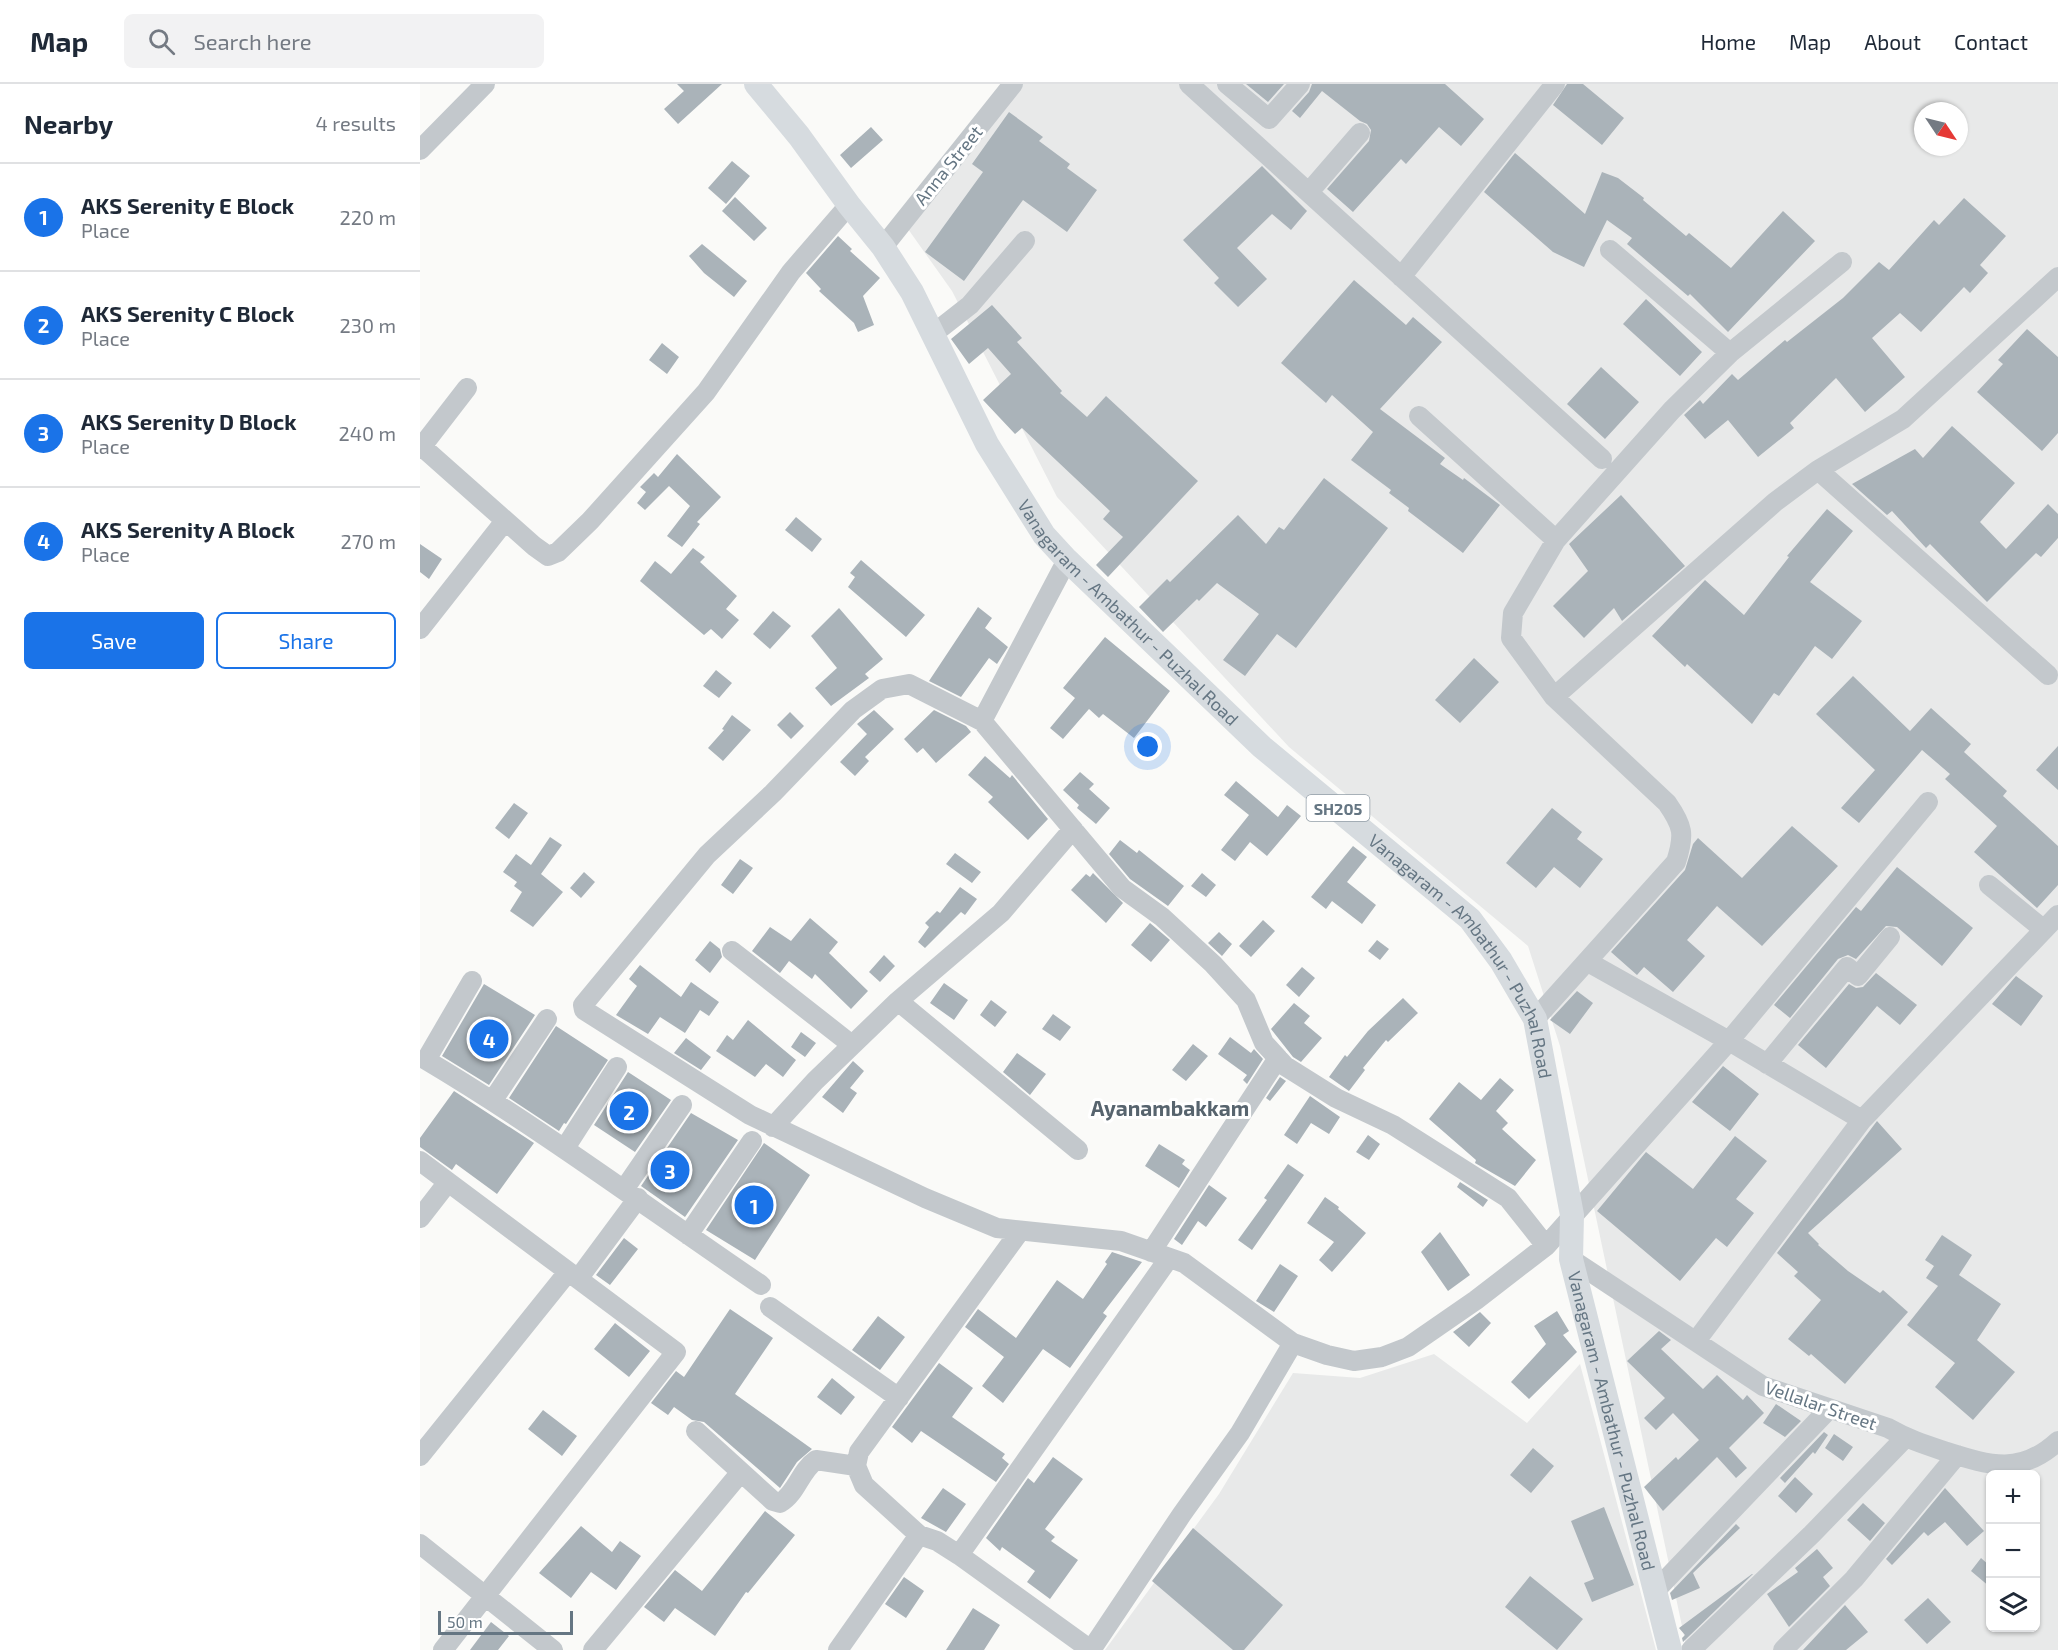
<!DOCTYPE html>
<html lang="en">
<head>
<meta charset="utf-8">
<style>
  :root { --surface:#fff; --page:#f2f2f3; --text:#1f2937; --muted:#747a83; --line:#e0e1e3; --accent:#1a73e8 }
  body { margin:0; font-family:"Exo 2",sans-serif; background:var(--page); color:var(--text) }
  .controls { position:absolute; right:18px; bottom:18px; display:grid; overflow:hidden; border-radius:9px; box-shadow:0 2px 4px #0004 }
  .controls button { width:54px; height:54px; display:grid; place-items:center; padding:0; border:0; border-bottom:2px solid var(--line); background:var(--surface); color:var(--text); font:30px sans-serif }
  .compass { position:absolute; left:1494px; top:18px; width:54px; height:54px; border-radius:50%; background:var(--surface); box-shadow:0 2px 4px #0004; rotate:125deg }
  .scale { position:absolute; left:18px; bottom:15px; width:135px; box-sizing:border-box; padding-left:6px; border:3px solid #657683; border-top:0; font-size:16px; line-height:21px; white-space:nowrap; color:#657683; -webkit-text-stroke:4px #fff; paint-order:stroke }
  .you { position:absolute; left:728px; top:663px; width:21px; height:21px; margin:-15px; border:4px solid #fff; border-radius:50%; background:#1a73e8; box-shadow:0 0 0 9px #1a73e833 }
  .badge { display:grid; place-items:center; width:39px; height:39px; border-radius:50%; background:var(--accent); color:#fff; font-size:20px; font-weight:700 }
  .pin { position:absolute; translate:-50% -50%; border:3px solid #fff; box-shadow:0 2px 6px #0006 }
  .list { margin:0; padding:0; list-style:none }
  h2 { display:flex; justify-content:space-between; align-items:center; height:78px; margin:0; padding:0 24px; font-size:26px }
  h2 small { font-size:20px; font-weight:400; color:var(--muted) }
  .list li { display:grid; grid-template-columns:39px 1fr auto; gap:18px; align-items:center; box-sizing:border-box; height:108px; padding:0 24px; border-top:2px solid var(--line) }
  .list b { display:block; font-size:22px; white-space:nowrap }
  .list p { margin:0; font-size:20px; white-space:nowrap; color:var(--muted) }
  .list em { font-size:20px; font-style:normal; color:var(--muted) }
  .actions { display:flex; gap:12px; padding:18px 24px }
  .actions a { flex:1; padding:14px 0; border:2px solid var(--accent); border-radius:9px; text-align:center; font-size:21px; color:var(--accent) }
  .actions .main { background:var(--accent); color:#fff }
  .icon { flex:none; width:33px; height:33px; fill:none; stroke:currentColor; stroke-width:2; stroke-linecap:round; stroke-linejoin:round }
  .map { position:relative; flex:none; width:1638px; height:1566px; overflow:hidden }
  header { display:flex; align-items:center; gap:36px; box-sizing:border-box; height:84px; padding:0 30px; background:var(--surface); border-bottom:2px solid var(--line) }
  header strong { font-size:28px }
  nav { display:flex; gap:33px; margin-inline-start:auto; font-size:21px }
  .search { width:420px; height:54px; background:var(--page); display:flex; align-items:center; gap:15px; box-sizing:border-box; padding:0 21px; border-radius:9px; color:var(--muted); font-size:22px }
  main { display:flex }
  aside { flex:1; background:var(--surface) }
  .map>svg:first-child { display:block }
</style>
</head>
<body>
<header>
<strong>Map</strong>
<div class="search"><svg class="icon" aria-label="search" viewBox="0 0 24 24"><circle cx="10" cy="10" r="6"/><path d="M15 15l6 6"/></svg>Search here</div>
<nav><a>Home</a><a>Map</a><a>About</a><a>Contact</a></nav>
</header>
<main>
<aside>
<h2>Nearby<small>4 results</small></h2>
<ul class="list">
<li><span class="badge">1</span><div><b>AKS Serenity E Block</b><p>Place</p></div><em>220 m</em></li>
<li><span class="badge">2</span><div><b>AKS Serenity C Block</b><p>Place</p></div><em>230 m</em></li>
<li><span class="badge">3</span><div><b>AKS Serenity D Block</b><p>Place</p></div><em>240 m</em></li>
<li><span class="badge">4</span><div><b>AKS Serenity A Block</b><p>Place</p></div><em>270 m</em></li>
</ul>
<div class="actions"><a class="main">Save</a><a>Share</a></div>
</aside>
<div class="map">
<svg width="1638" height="1566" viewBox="0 0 1638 1566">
  <rect width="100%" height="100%" fill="#fafaf8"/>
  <path fill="#e8e9e9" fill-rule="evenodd" d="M600,0H1638V1566H1267L1140,962L1108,862L869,663L637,413L532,207L488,145ZM1503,27H1539V63H1503ZM1570,1390H1616V1544H1570Z
    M1014,1270L1107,1339L1160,1280L1236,1566H685L799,1410L873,1289L940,1294Z"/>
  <path fill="#aab3b9" d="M257,0H302L258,40L244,25L264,7Z
    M826,0H864L848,18Z
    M892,0H1025L1064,35L1041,62L1019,43L986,80L981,75L933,128L907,105L949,57L951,46L947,40L940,37L902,7L880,34L872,27L889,8Z
    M1147,0H1163L1204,34L1182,61L1133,21Z
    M589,28L623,53L619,57L650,80L647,84L677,106L647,148L603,116L544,197L505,168L563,88L552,80Z
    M451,43L463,56L431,84L420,71Z
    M1095,69L1165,130L1182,88L1198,94L1224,114L1223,116L1266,152L1269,149L1311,184L1363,127L1395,157L1308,248L1270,210L1268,212L1207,160L1212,154L1187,136L1164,183L1133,168L1064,108Z
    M312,77L330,92L306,120L288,104Z
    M842,82L887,127L871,146L852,130L817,164L847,195L818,223L794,199L799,194L763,156Z
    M315,113L347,144L334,157L302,127Z
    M1544,114L1586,152L1560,181L1568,189L1550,209L1544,203L1501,248L1480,229L1452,254L1485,293L1445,328L1416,294L1370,339L1374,344L1338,373L1308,336L1285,355L1264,331L1280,316L1283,320L1312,290L1318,296L1365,256L1367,258L1423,214L1459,178L1469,186L1514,136L1519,141Z
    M418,152L432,165L430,167L460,194L443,212L454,241L438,248L434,239L399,207L401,205L386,189Z
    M282,160L327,197L314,213L284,189L269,172Z
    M934,196L986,241L993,233L1022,258L960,325L1025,374L1020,380L1043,396L1044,394L1080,421L1043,469L988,427L989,424L969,409L971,406L931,376L953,348L912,311L906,319L861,279Z
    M1226,215L1282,268L1260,292L1203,240Z
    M572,221L602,254L597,258L642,307L640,309L667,333L686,312L778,397L688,493L676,481L703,453L683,435L690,427L602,344L595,350L563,316L591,290L568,264L549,280L531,255Z
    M1607,245L1638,273V349L1622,367L1557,308L1583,280L1578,276Z
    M242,259L259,273L247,290L229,276Z
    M1181,283L1219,318L1185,355L1147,320Z
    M1532,342L1595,399L1560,438L1586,465L1628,420L1638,430V454L1621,473L1616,469L1567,518L1510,460L1506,464L1472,427L1467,431L1432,400L1495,365L1503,374Z
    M257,370L301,413L277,438L280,440L262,463L247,452L270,422L249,402L225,426L217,419L226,408L220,403L234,389L238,393Z
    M904,394L968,444L876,564L857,550L825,592L803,576L839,530L797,499L779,517L777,515L743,548L719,523L747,495L750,498L818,431L846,460L859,443L864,446Z
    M1201,411L1265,482L1202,537L1194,524L1164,554L1133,522L1168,487L1149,460Z
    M1407,425L1433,447L1390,498L1442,537L1412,575L1395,562L1359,612L1354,609L1332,640L1267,580L1265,583L1232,552L1285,496L1324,531L1369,473L1367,472Z
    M376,433L402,455L392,468L365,446Z
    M0,460L22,475L9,495L0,488Z
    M273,464L285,473L280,478L317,512L306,525L319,536L302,555L291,545L284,551L220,497L235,477L251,490Z
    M441,476L505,531L486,553L428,503L435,493L430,489Z
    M558,523L572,534L565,544L588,563L577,580L569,574L541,613L509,597Z
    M419,524L463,575L445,590L449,594L411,622L395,604L417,584L391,552Z
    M353,527L371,542L350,565L333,550Z
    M685,553L750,607L714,654L683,630L679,634L669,625L643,655L630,644L655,614L643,604Z
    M1054,574L1079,598L1040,639L1015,616Z
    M296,586L312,599L299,614L283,602Z
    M1433,592L1490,647L1511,624L1551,660L1544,668L1587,707L1583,712L1638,762V801L1617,824L1554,768L1577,742L1525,695L1530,690L1502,666L1439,739L1421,724L1455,686L1396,630Z
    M454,626L474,645L445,673L449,677L435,692L420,678L447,650L437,640Z
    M514,626L546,642L551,648L516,679L503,664L497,669L484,655Z
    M370,628L384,642L371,655L357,641Z
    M312,631L331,646L303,677L288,664L304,646L302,645Z
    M1638,662V706L1616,686Z
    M565,672L590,694L592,691L628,735L608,756L568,718L573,713L548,691Z
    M660,688L674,700L669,705L690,724L676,740L657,724L659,721L643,706Z
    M816,697L858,733L867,721L881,732L847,772L830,758L815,777L801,766L829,731L804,711Z
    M94,719L108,729L89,755L75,744Z
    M1132,724L1162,748L1157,755L1183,775L1160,804L1134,783L1116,804L1086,779Z
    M1372,742L1418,782L1342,862L1297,822L1267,856L1285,872L1253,908L1224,883L1217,891L1191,868L1265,786L1273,760L1278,754L1322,794Z
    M130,753L142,761L121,790L143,808L113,843L90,827L102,808L94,802L97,798L83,788L96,770L111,781Z
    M700,756L717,769L719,766L764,802L748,822L710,795L689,770Z
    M933,762L947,773L927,798L956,821L942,840L912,817L906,825L891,813Z
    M535,769L561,788L552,799L526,780Z
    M320,775L333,784L313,810L301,801Z
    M1477,783L1553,844L1522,882L1477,843L1466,842L1436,875L1428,871L1418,875L1370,934L1354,921L1436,823L1441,827Z
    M164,788L175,798L161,814L150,804Z
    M673,789L703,819L686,839L651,806L666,790L670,793Z
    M782,789L796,801L786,813L771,802Z
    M540,803L557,815L545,831L541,828L505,864L498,858L509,843L505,839L517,827L520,829Z
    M390,834L418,858L409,869L448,907L431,925L395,890L392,895L369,877L360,889L332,867L350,843L371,857Z
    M843,836L855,847L831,873L819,862Z
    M730,839L750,856L731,878L711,861Z
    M799,848L812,860L802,872L788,859Z
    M957,856L969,865L960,876L948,867Z
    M290,857L300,865L302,873L290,889L275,876Z
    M464,871L475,882L460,898L449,888Z
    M220,881L261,913L271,898L299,918L289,932L280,926L265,949L240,933L228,950L196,931L217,902L209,895Z
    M882,883L895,894L879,913L866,901Z
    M1456,889L1497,921L1480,941L1457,922L1406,984L1378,961L1429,900L1436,904L1443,903Z
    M1596,892L1623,912L1601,942L1572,920Z
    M524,899L548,916L534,936L510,919Z
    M64,900L115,931L69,1001L22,972Z
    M1157,907L1173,919L1150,950L1130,936Z
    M983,914L998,929L968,958L966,956L943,984L945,986L929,1007L909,993L925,971L927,973L948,947Z
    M571,916L587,928L575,943L560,931Z
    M874,919L890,932L884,939L902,954L881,978L873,973L851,945Z
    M633,930L651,943L640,957L622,945Z
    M328,936L376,976L363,993L346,980L335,993L296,967L307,951L313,956Z
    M136,942L188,976L146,1040L144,1039L139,1047L89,1014Z
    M381,948L396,959L385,973L371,963Z
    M810,953L831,969L834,965L843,975L827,1000L823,996L827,991L798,970Z
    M266,954L291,973L281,986L254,969Z
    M773,960L788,972L766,997L752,986Z
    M597,969L626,990L610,1011L583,988Z
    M433,977L444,987L430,1004L437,1009L423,1029L402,1013Z
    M1303,982L1339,1010L1310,1047L1272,1018Z
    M208,988L251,1016L215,1068L174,1041Z
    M860,993L866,997L850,1017L846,1014Z
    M1080,994L1094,1006L1076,1027L1088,1039L1082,1045L1116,1076L1095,1102L1055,1079L1056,1076L1009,1035L1039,998L1061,1016Z
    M34,1007L114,1059L77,1110L36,1080L32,1086L0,1063V1054Z
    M890,1012L920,1033L909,1050L891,1039L877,1060L864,1051Z
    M271,1029L318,1056L265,1133L221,1102Z
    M1457,1037L1482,1065L1388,1149L1399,1160L1398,1161L1428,1187L1460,1209L1463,1206L1488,1228L1425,1300L1391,1270L1389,1272L1368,1255L1401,1216L1374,1192L1378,1188L1357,1169Z
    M948,1051L960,1060L949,1076L936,1068Z
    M1315,1052L1347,1077L1316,1115L1334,1129L1307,1163L1296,1154L1260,1197L1177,1127L1226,1068L1273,1105Z
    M344,1059L390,1091L335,1176L286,1146Z
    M739,1060L765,1076L762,1080L770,1086L759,1104L725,1082Z
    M868,1080L884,1091L832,1166L818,1156L847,1116L844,1114Z
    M1040,1098L1068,1116L1063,1123L1037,1103Z
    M789,1101L807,1114L786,1143L778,1137L762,1161L754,1155Z
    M905,1113L919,1123L918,1125L946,1149L912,1188L899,1176L914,1158L887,1139Z
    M1020,1148L1050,1191L1028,1207L1001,1168Z
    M1522,1151L1552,1171L1539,1191L1581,1220L1557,1256L1595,1288L1553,1336L1515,1303L1535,1279L1487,1241L1518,1202L1506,1194L1514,1182L1505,1176Z
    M204,1154L218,1165L190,1201L176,1191Z
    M692,1168L722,1178L683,1229L687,1232L650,1284L623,1265L583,1319L562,1302L584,1273L545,1243L558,1225L596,1254L637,1196L663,1215L687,1180L685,1178Z
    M860,1180L878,1192L854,1228L836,1217Z
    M310,1225L353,1254L315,1310L392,1365L377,1378L360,1404L284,1338L272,1336L254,1323L248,1331L231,1319L256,1287L264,1293Z
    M1137,1227L1149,1247L1143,1251L1157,1268L1109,1315L1091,1298L1126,1260L1114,1242Z
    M1060,1228L1071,1239L1049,1263L1033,1248Z
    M458,1232L485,1253L460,1286L432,1266Z
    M195,1239L230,1267L209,1293L174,1265Z
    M1239,1247L1251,1256L1241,1265L1283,1305L1297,1291L1323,1316L1327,1311L1344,1329L1309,1364L1327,1384L1316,1394L1297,1373L1243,1427L1224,1403L1256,1373L1258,1376L1279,1356L1253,1329L1236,1346L1224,1334L1245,1314L1207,1277Z
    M519,1279L553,1304L532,1333L585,1370L582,1374L589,1380L576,1398L501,1347L492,1359L472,1343Z
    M412,1294L435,1313L421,1331L397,1313Z
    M1356,1320L1381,1337L1365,1353L1343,1339Z
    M123,1326L157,1352L142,1372L108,1345Z
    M1404,1348L1408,1351L1395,1370L1393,1368L1365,1399L1360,1394Z
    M1414,1350L1433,1363L1423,1377L1405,1364Z
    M1113,1364L1134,1382L1111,1409L1090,1391Z
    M633,1373L663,1395L625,1445L635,1453L631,1457L658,1476L630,1515L607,1498L615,1487L582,1463L580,1467L566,1454L608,1394L614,1399Z
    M1375,1393L1393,1410L1376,1429L1358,1412Z
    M523,1404L546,1420L526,1448L501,1434Z
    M1525,1404L1564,1447L1547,1462L1525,1438L1508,1452L1504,1448L1472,1481L1466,1475Z
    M1443,1419L1465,1439L1450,1457L1427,1436Z
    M1184,1423L1214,1501L1172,1518L1164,1499L1174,1495L1151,1437Z
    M345,1427L375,1451L328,1509L326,1508L295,1552L255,1524L244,1538L224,1523L255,1486L282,1507Z
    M1316,1440L1320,1444L1273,1489L1280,1504L1252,1516L1250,1509Z
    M161,1442L192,1468L200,1457L221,1472L196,1506L171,1488L151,1514L119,1489Z
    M773,1444L863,1521L824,1566H813L732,1497Z
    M1397,1465L1413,1484L1403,1493L1410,1502L1369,1543L1347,1510L1378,1488L1375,1484Z
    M1561,1474L1570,1482V1503L1551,1487Z
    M1332,1490H1333L1263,1558L1262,1554L1265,1551L1259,1544Z
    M1110,1492L1163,1535L1137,1566L1085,1523Z
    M484,1493L504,1507L486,1534L465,1520Z
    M1508,1514L1531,1538L1507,1560L1484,1536Z
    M1425,1521L1448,1548L1426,1566H1383Z
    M553,1524L580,1541L564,1566H526Z
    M71,1538L89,1552L78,1566H50Z"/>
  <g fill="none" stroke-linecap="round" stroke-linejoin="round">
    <path stroke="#c3c8cc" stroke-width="20" d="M769,0L1182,375
      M807,0L849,35L880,0
      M0,66L65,0
      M889,108L940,49
      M463,163L593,0
      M1190,166L1310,269
      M981,193L1135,0
      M513,250L550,221L605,157
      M999,332L1136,456
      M0,361L114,462L128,472L138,468L170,437L286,308L371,188L429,121
      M0,365L47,304
      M1398,386L1628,591
      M647,476L562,637L489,600L462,605L433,626L353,709L287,771L163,921L164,926L330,1031L505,1114L577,1144L701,1157L764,1179L873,1259L907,1271L934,1277L962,1273L988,1263L1056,1216L1126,1162L1309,957L1508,718
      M0,545L85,437
      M1134,613L1355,418L1398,386L1483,335L1638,193
      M562,637L702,804L742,833L793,880L826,916L844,959L865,982L916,1014L973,1041L1088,1114L1126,1162
      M1569,801L1623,845
      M312,867L432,961
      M1168,878L1309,957L1442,1036L1276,1257
      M52,897L6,976C122,1045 229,1125 341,1201
      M478,917L658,1066
      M1115,935L1256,778C1265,750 1263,742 1247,719L1134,613L1091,554L1093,529L1136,456L1252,326L1310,269L1422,178
      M1347,980L1427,883L1438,892L1470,853
      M73,1016L127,935
      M1442,1036L1638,831
      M353,1043L395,997L478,917L581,829L653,745
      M145,1064L197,983
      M0,1077L256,1268L23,1566
      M205,1104L262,1021
      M0,1134L28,1098
      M268,1151L332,1057
      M731,1168L858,974
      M1151,1175L1343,1302L1468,1344C1487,1355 1506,1361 1527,1368C1571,1382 1601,1391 1638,1357
      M158,1195L218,1114
      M350,1223L479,1314
      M276,1347L353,1417L360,1419C377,1409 380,1387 396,1376L436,1382
      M0,1372L148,1188
      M499,1451L444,1401L436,1382L439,1368L600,1147
      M0,1460L133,1566
      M539,1471L671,1566
      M1235,1507L1409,1325
      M173,1566L321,1388
      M418,1566L499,1451L517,1457L539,1471L749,1174
      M671,1566L762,1430L820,1349L873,1259
      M1271,1566L1392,1450L1485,1354
      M1363,1566L1434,1495L1537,1371"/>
    <path stroke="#d6dbdf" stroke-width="24" id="s1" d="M336,0L379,52L429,121L463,163L492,208L567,360L624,451L647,476L842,663L1050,835L1081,877L1115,935L1152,1131L1151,1175L1250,1566"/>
  </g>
  <g text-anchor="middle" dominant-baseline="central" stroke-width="6" stroke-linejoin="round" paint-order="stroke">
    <rect fill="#fff" stroke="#939fa8" stroke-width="1.5" x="886.5" y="711" width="63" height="26" rx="4.5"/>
    <g font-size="16" font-weight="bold" fill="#657683">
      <text x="918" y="724">SH205</text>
    </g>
    <g font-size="18" fill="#657683" stroke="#fff">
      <text transform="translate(528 81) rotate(-51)">Anna Street</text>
      <text stroke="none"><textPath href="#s1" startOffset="651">Vanagaram - Ambathur - Puzhal Road</textPath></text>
      <text stroke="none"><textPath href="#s1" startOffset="1137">Vanagaram - Ambathur - Puzhal Road</textPath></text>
      <text transform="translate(1401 1321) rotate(19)">Vellalar Street</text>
      <text stroke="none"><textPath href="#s1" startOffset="1641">Vanagaram - Ambathur - Puzhal Road</textPath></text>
    </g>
    <g font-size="21" font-weight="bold" fill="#57646e" stroke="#fff">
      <text x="750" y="1023">Ayanambakkam</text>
    </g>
  </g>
</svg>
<div class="controls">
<button>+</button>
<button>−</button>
<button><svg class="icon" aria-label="layers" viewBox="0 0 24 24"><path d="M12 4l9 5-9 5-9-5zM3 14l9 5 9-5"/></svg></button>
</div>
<svg class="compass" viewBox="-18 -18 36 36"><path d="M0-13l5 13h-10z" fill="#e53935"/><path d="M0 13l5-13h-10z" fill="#747a83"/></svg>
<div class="scale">50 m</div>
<div class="you"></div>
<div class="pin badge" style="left:334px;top:1121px">1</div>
<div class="pin badge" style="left:209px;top:1027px">2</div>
<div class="pin badge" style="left:250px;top:1086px">3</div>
<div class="pin badge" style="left:69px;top:955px">4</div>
</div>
</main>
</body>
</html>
